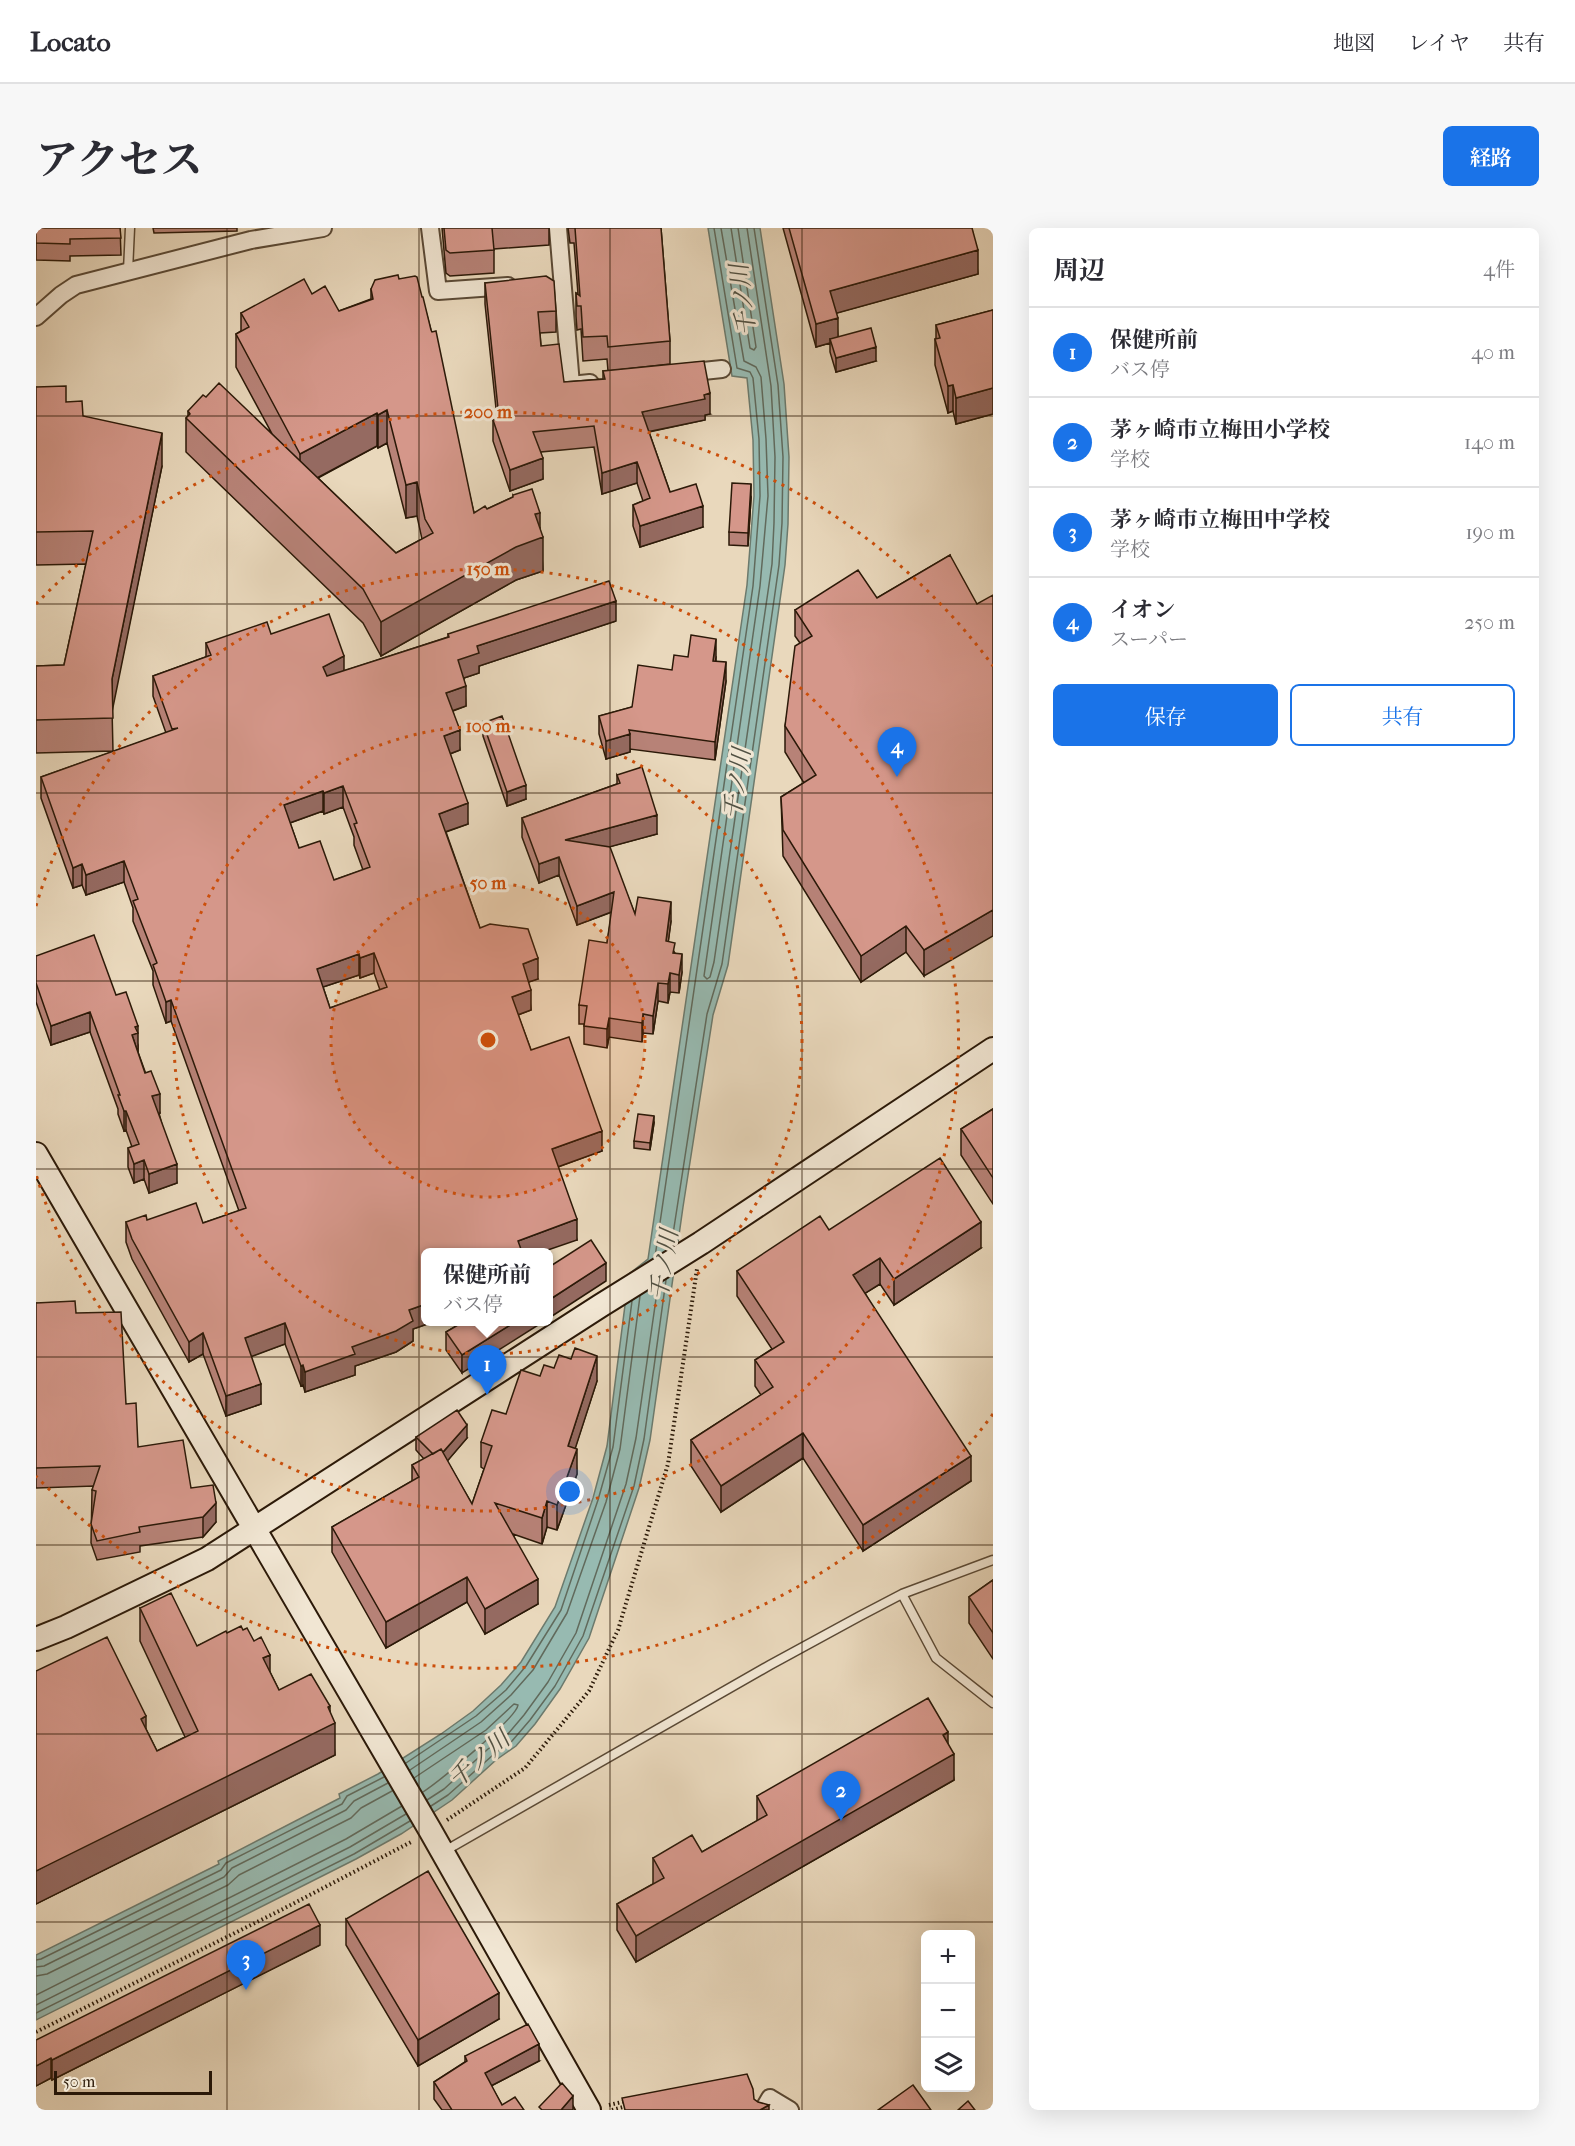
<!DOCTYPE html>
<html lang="ja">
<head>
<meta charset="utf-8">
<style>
  :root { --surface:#fff; --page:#f7f7f7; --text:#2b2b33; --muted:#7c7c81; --line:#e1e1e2; --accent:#1a73e8 }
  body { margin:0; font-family:"IM FELL French Canon","Noto Serif JP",serif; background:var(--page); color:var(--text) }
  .controls { position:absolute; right:18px; bottom:18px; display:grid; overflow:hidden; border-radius:9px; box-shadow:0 6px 24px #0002 }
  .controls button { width:54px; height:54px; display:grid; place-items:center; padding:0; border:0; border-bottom:2px solid var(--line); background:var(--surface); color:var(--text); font:30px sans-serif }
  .scale { position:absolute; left:18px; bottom:15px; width:158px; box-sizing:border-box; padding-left:6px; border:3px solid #2b1908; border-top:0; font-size:16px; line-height:21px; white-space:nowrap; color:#2b1908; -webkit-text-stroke:4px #f1e6d3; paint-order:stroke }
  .you { position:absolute; left:534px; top:1264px; width:21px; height:21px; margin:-15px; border:4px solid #fff; border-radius:50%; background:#1a73e8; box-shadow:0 0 0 9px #1a73e833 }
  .badge { display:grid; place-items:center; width:39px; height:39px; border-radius:50%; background:var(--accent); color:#fff; font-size:20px; font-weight:700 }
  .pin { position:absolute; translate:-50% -50px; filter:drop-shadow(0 2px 3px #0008) }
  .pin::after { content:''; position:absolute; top:32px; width:21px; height:18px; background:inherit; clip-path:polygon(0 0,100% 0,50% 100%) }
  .popup { position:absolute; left:385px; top:1020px; width:132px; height:78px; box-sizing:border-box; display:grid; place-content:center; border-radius:9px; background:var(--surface); filter:drop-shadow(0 2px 4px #0005); font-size:20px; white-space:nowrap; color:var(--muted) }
  .popup b { font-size:22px; color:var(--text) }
  .popup::after { content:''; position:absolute; left:50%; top:100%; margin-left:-12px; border:12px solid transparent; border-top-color:var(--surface) }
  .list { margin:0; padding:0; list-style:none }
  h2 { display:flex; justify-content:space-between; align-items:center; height:78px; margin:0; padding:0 24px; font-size:26px }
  h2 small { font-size:20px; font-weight:400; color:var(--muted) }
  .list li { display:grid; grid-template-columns:39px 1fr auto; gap:18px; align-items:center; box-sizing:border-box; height:90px; padding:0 24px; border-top:2px solid var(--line) }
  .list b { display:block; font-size:22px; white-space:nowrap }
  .list p { margin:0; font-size:20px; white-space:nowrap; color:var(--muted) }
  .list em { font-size:20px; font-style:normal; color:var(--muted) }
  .actions { display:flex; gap:12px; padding:18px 24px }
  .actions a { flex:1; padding:14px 0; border:2px solid var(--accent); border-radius:9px; text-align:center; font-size:21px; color:var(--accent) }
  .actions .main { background:var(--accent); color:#fff }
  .icon { flex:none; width:33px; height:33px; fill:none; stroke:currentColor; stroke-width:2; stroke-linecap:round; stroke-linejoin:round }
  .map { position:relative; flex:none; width:957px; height:1882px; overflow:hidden; border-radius:9px }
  header { display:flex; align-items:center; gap:36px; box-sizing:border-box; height:84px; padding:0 30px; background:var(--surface); border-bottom:2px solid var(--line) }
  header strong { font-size:28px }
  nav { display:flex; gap:33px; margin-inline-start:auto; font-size:21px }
  .intro { display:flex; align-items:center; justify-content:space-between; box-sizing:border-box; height:144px; padding:0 36px }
  h1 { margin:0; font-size:42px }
  .button { padding:15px 27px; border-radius:9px; background:var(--accent); color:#fff; font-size:21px; font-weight:700 }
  main { display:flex; gap:36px; padding:0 36px }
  aside { flex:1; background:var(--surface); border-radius:9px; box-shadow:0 6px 24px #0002 }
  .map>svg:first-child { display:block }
</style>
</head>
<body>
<header>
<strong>Locato</strong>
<nav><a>地図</a><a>レイヤ</a><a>共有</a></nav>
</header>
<div class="intro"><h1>アクセス</h1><a class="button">経路</a></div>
<main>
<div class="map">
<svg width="957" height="1882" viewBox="0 0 957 1882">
  <rect width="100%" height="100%" fill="#e9d8bc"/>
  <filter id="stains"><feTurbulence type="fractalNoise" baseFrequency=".00333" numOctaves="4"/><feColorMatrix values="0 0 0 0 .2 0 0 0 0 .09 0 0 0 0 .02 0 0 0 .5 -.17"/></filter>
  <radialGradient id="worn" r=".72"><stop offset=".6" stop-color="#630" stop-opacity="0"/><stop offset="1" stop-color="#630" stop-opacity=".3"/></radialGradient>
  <path fill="#97bab1" stroke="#6c7a6d" stroke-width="1.5" d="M672,0H724L748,156L753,229L752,296L749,337L692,737L677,787L647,979L614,1212L603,1260L553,1410L524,1461L499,1496L480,1518L460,1532L416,1572L365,1606L320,1631L0,1792V1727L183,1636L182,1633L304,1570L303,1566L342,1546L405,1506L437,1483L465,1457L485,1434L519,1379L557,1270L571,1218L593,1046L612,1031L711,357L718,268L717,212L711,150L696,148Z"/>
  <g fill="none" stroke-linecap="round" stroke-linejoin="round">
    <path stroke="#616a5c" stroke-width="1.5" d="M685,0L708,133L720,139L725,149L730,211L732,268L724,358L668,748L671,751L674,749L678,734L736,336L738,295L739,229L735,158L711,0
      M695,0L714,120L718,122L720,119L702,0
      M635,1019L671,786L686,736L743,337L746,295L747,229L742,157L718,0
      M619,1029L717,358L724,268L723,211L717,150L714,144L701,140L678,0
      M370,1535L440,1488L470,1462L490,1438L525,1382L562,1272L577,1219L596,1073
      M374,1542L445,1494L475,1467L497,1442L531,1385L570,1274L584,1221L604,1068
      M378,1550L450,1502L478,1476L482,1477C481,1490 402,1554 387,1564
      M391,1572L408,1561L452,1521L471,1507L488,1487L512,1454L540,1405L590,1256L600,1210L622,1057
      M395,1578L412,1567L457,1527L476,1513L494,1492L519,1458L547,1408L598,1258L608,1211L630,1052
      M0,1732L5,1731L185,1642L190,1635L306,1576L311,1568L348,1549
      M0,1739L8,1738L188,1649L196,1640L310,1582L318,1573L352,1555
      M0,1748L11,1746L192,1657L203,1647L315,1590L325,1580L356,1563
      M0,1767L310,1611L366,1578
      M0,1777L314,1619L370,1586
      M0,1785L318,1626L374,1593"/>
    <defs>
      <path id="lane" d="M92,43L94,0
        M866,1366L900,1430L957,1475
        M407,1624L734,1437L824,1388L866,1366L957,1332"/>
      <path id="street" d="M394,0L402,63L472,58
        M522,0L535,157L554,155
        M0,89L25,67L40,57L215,12L287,0
        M648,145L686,141
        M727,1882L734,1870L754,1882"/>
      <path id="secondary" d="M0,926L394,1602L553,1882
        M0,1411L30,1399L171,1331L564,1078L665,1015L957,821"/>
    </defs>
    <use href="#lane" stroke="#5a4935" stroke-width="11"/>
    <use href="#street" stroke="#5a4935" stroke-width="20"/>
    <use href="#secondary" stroke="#2b1908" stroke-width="26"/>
    <path stroke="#2b1908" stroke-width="4" stroke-dasharray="1.5 3" stroke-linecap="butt" d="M411,1592L489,1540L553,1463L582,1402L632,1236L661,1041
      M0,1804L247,1681L377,1613
      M573,1877L590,1873
      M576,1882L591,1878"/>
    <use href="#lane" stroke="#f1e6d3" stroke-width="8"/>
    <use href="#street" stroke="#f1e6d3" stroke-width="16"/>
    <use href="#secondary" stroke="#f1e6d3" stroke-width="22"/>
  </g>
  <path fill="#b78277" stroke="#2b1908" stroke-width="1.5" fill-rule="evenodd" d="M0,0H84L85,27L34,28V33L0,32Z
    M117,0H201V3L118,5Z
    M406,0H513V17L458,21V45L414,48L410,45Z
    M532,0H625L634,113V136L572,143L571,131L547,133L545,101L541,102L540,88V65L542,66L538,15H534Z
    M747,0H936L942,46L800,85L802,109L840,133L800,144L794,124V115L780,119Z
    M363,51L386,69L395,102L438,285L451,281L477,269V267L504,300L507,343L480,352L345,428L327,395L150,224V190L152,188V183L170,169L235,204L200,139V106L205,103V85L276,66L303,83L335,71V61ZM351,215L370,290L381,288L386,311L360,325L282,250L341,218L342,220Z
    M449,55L520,83V104L504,105L505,118L528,154L567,151V143L674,186L669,187V192L613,204L634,264L667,299L604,319L597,298V277L607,273L601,255L566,266L558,219L505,224L507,251L474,263L457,213V192L461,190L449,76Z
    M957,82V186L920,196L917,183L912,185L899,137V111L900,110V97Z
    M0,159L30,174L47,188L126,238L76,480L77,523L0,525V438L28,437L50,336L0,337Z
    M715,270L712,318L693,317V304Z
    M914,327L888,748L870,724L825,754L747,628L745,569L768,555L749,524V498L764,415L759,408V382L841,370Z
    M580,393L443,438V445L428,450L430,478L417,483L424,522L414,526L432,596L410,604L444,700L502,751L492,754L495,782L482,787L495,822L566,923L522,939L541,1012L390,1024V1094H397L377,1101V1113L360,1124L319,1138V1147L269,1164L267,1157L265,1158L249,1116L215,1128L225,1176L190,1188L167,1126L153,1134L96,1031L90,1014V994L111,992L167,995L203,983L135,793L130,795L117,757V743L97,693V680L88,654L50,667L46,657L37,660L5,570V549L130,505L117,468V448L170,429V415L235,406L308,443L412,409V406ZM307,579L318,609V617L327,642L298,652L263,620L254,595L287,583L288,586ZM338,745L344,762L294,780L287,759L323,747L324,750Z
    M652,429H680V433L690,453L679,532L594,521V524L570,531L563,506V488L596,479L636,442Z
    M447,495L490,571L471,578L447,508Z
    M581,547L621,606L572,619L599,686L635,693L632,714L639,725L646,744L643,765L634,764L632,775L622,773L617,806L607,805L606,814L573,809L571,820L548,816V796H543V777L571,715L576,684L541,697L523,647L503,655L486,609V590L581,556Z
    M0,728L80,767L102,817V824L124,885H123L141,955L113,965L108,951L98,955L92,939V920L96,919L90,902L88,903L82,886V881L54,804L15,817L0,774Z
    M957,881V976L925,927V901Z
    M618,895L614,922L598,920V913Z
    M793,1002L945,1020L858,1077L844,1056L829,1065L935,1253L827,1323L767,1230L685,1284L655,1238V1212L725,1167L719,1158V1132L736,1121L701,1068V1043Z
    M0,1075L40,1085L90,1176L102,1219L155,1260L180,1294L167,1309L104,1318V1324L61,1332L55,1315L56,1262L58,1258L0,1260Z
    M427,1094L426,1145L410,1122V1104Z
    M504,1148L561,1153L539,1220L541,1246L521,1302L511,1299L506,1316L477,1306L502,1376L449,1406L431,1374L350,1420L296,1324V1299L376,1253V1237L388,1231L380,1222V1209L431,1210L411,1233L436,1276L448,1241L445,1239V1214Z
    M957,1352V1431L933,1395V1369Z
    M104,1380L161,1418L191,1405L234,1444L243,1462L294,1483L299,1527L0,1676V1443L110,1501L121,1523L149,1509L104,1413Z
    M912,1516L918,1552L600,1734L581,1702V1676L617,1656V1630L666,1624L721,1593V1568Z
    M310,1691L463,1791L382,1838L310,1717Z
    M284,1717L16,1852L15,1850L0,1858V1812Z
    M429,1828L503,1833L455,1858L466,1877L488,1882H406L398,1871V1854L429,1834Z"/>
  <path fill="#956a61" stroke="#2b1908" stroke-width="1.5" d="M942,22V46L794,87V63Z
    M802,90V113L794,111V115L780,119V96Z
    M840,119V133L800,144V130Z
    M917,157V183L912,185V158Z
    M957,160V186L920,196V170Z
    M674,165V186L669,187V192L606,205V184Z
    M351,182V215L342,220V187Z
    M341,185V218L264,259V226Z
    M126,205V238L76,484V451Z
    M507,230V251L474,263V242Z
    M601,234V255L566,266V245Z
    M381,254V288L370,290V257Z
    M715,256V270L712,318V305Z
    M667,278V299L604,319V298Z
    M504,285V310L507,309V343L480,352L345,428V394L499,286Z
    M580,373V393L443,438V445L422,452V432L441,418Z
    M680,411V429L677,451V433Z
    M308,428V448L287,460V439Z
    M690,434V453L679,532V514Z
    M430,458V478L410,485V465Z
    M424,502V522L408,528V508Z
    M594,506V524L570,531V513Z
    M490,557V571L471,578V564Z
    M307,558V579L288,586V565Z
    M287,563V583L248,597V577Z
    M432,575V596L403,606V586Z
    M621,587V606L529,631V612Z
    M523,629V647L503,655V636Z
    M88,633V654L50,667V647Z
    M46,636V657L37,660V640Z
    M578,664V683L541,697V678Z
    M635,674V693L630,732V713Z
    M957,682V708L888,748V722Z
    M870,698V724L825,754V728Z
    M338,725V745L324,750V730Z
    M323,726V747L281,761V741Z
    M646,726V744L643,765V747Z
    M502,730V751L487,756V736Z
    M634,745V764L632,775V756Z
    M622,755V773L617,806V788Z
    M495,762V782L476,789V769Z
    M135,772V793L130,795V774Z
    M54,784V804L15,817V798Z
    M607,786V805L606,814V795Z
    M573,790V809L571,820V801Z
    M102,798V825L96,807L99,799Z
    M124,866V885L116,887V868Z
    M88,883H90V902L88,903Z
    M618,888V895L614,922V915Z
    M566,903V923L516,941V921Z
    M108,932V951L98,955V936Z
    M141,936V955L113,965V946Z
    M541,991V1012L506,1024H482V1013Z
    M945,994V1020L858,1077V1051Z
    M844,1030V1056L817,1073V1047Z
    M570,1035V1053L513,1090V1072Z
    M390,1076V1094H397L377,1101V1113L360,1124L319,1138V1147L269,1164V1144L316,1119L373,1082Z
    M479,1094H507L426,1145V1127Z
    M249,1095V1116L209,1131V1110Z
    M167,1105V1126L153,1134V1114Z
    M561,1128V1153L532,1243V1218Z
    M267,1137V1157L265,1158V1138Z
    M225,1156V1176L190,1188V1168Z
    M431,1197V1210L402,1244V1230Z
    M767,1205V1230L685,1284V1258Z
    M541,1221V1246L521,1302V1277Z
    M935,1228V1253L827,1323V1297Z
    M511,1273V1299L506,1316V1290Z
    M180,1275V1294L167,1309V1289Z
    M431,1349V1374L350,1420V1394Z
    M502,1351V1376L449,1406V1381Z
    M234,1427V1460L227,1430Z
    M294,1478V1497L299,1495V1527L0,1676V1643Z
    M110,1488V1521L105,1491Z
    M912,1504V1529L918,1526V1552L600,1734V1708Z
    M284,1697V1717L16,1852V1832Z
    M463,1765V1791L382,1838V1812Z
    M503,1816V1833L449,1861V1845Z
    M15,1830V1850L0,1858V1838Z
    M537,1868V1882H525Z
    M733,1877V1882H724Z"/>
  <path fill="#d5978a" stroke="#2b1908" stroke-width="1.5" fill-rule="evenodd" d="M0,0H84L85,10L34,11V16L0,15Z
    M408,0H456L458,22L414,25L410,22Z
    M539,0H625L634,113L572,119L571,108L547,109L545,78H541L540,65L544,68Z
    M753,0H936L942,22L794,63L802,90L780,96Z
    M362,47L363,51L379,48L381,49L386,69H387L395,102L396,104L400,103L438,285L449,278L451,281L477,269V267L496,261L504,285L499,286L507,309L480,319L345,394L327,361L150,190L154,186L152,183L167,167L170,169L183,155L360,325L397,305L389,291L381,254L370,257L351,182L342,187L341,185L264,226L200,106L213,99L205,85L268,51L276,66L289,58L303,83L337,71L335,61L339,52Z
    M510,48L518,53L520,83L502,84L505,118L523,116L528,154L569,151L567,143L668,133L674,165L668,167L669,171L606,184L634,264L660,256L667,278L604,298L597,277L614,270L601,234L566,245L558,198L497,204L507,230L474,242L457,192L463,190L449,55Z
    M957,82V160L920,170L917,157L912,158L899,111L904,110L900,97Z
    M835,100L840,119L800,130L794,111Z
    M30,158V174L46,173L47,188L126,205L76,451L77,490L0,492V438L28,437L57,303L0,304V159Z
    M696,255L715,256L712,305L693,304Z
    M914,327L941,376L957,367V682L888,722L870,698L825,728L747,602L745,569L780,547L749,498L759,418L776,408L759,382L822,342L841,370Z
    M573,353L580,373L441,418L443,425L422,432L430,458L410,465L424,502L408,508L432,575L403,586L444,700L454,696L492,701L502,730L487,736L495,762L476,769L495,822L533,809L566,903L516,921L541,991L482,1013L486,1024H390V1076L373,1082L377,1093L360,1103L316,1119L319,1126L269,1144L267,1137L265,1138L249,1095L209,1110L225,1156L190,1168L167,1105L153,1114L96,1011L90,994L110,987L111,992L160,975L167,995L210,980L135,772L130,774L117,737L121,735L97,673L102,671L88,633L50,647L46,636L37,640L5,549L142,500L136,501L117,448L175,427L170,415L231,394L235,406L293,386L308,428L287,439L291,448L413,409L412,406ZM307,558L321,595L318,596L334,639L298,652L284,613L263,620L248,577L287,563L288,565ZM338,725L351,759L294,780L281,741L323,726L324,730Z
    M655,407L680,411L677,433L690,434L679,514L593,502L594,506L570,513L563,488L596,479L602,437L636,442L638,427L652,429Z
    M466,488L490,557L471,564L447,495Z
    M606,539L621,587L529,612L574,619L599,686L602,669L635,674L630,713L639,715L637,725L646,726L643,747L634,745L632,756L622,755L617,788L607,786L606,795L573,790L571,801L548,798L551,778L543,777L553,712L571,715L578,664L541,678L523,629L503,636L486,590L584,555L581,547Z
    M58,707L80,767L90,764L102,798L99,799L102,805L96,807L109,845L115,843L124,866L116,868L141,936L113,946L108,932L98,936L92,920L103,916L90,883H88L82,867H84L54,784L15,798L0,755V728Z
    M957,881V950L925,901Z
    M602,886L618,888L614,915L598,913Z
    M904,930L945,994L858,1051L844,1030L817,1047L935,1228L827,1297L767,1205L685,1258L655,1212L737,1159L719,1132L748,1114L701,1043L784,988L793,1002Z
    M555,1012L570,1035L513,1072V1039Z
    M39,1073L40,1085L85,1084L90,1176L100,1175L102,1219L147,1212L155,1260L177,1257L180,1275L167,1289L103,1299L104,1304L61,1313L55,1296L60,1263L56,1262L64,1238L0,1240V1075Z
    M427,1094H479L426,1127L410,1104Z
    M539,1120L561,1128L532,1218L541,1221L521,1277L511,1273L506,1290L459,1275L502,1351L449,1381L431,1349L350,1394L296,1299L383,1249L376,1237L405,1221L436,1276L456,1218L445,1214L456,1182L470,1186L485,1142L504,1148L508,1137L518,1140L523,1127L535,1131Z
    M421,1182L431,1197L407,1224L405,1221L397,1226L380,1209Z
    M957,1352V1405L933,1369Z
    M135,1365L161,1418L190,1403L191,1405L205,1398L207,1402L211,1400L218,1413L225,1409L234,1427L227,1430L243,1462L275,1446L294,1478L292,1479L299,1495L0,1643V1443L71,1409L110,1488L105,1491L121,1523L162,1503L104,1380Z
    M892,1470L912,1504L907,1507L918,1526L600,1708L581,1676L628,1650L617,1630L656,1607L666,1624L731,1587L721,1568Z
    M392,1643L463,1765L382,1812L310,1691Z
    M273,1676L284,1697L16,1832L15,1830L0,1838V1812Z
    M492,1796L503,1816L449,1845L466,1877L479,1869L488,1882H416L398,1854L431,1833L429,1828Z
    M711,1846L717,1861L718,1871L722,1874L733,1877L724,1882H589L586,1870Z
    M526,1855L537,1868L525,1882H506L503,1879Z
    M877,1857L895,1882H842Z
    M932,1873L939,1882H922Z"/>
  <path fill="none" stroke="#2b1908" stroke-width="1.5" stroke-opacity="0.55" d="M191,0V1882M383,0V1882M574,0V1882M766,0V1882M0,188H957M0,376H957M0,565H957M0,753H957M0,941H957M0,1129H957M0,1317H957M0,1506H957M0,1694H957"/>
  <circle cx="452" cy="812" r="157" fill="#cc4f0b" fill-opacity=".12"/>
  <g fill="none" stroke="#cc4f0b" stroke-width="3" stroke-dasharray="3 6">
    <circle cx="452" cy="812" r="157"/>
    <circle cx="452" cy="812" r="314"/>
    <path d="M0 678A471 471 0 1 1 0 946"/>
    <path d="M957 1186A628 628 0 0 1 0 1248M0 376A628 628 0 0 1 957 438"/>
  </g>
  <g text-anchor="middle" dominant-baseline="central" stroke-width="6" stroke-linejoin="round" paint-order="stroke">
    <g font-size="24" font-style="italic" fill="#515143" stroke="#f1e6d3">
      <text transform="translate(707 72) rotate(-97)">千ノ川</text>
      <text transform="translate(701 556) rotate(-82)">千ノ川</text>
      <text transform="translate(628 1037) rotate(-81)">千ノ川</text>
      <text transform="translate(443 1531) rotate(-41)">千ノ川</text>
    </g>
  </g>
  <circle cx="452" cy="812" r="9" fill="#cc4f0b" stroke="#f1e6d3" stroke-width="3"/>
  <g font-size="18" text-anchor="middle" font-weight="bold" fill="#cc4f0b" stroke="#f1e6d3" stroke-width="6" stroke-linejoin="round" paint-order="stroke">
    <text x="452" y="190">200 m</text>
    <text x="452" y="347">150 m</text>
    <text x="452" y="504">100 m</text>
    <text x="452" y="661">50 m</text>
  </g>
  <rect width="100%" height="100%" filter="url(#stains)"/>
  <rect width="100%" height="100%" fill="url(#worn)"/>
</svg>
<div class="controls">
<button>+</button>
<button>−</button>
<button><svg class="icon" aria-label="layers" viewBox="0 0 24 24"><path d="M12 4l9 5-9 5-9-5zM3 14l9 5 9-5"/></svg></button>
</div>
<div class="scale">50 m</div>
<div class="you"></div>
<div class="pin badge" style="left:451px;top:1167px">1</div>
<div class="popup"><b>保健所前</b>バス停</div>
<div class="pin badge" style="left:805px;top:1593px">2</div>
<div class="pin badge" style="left:210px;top:1762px">3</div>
<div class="pin badge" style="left:861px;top:549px">4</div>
</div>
<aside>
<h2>周辺<small>4件</small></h2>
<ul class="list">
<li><span class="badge">1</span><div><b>保健所前</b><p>バス停</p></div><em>40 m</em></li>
<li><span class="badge">2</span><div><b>茅ヶ崎市立梅田小学校</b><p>学校</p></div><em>140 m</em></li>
<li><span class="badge">3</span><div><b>茅ヶ崎市立梅田中学校</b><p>学校</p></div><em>190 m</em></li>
<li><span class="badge">4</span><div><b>イオン</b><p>スーパー</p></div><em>250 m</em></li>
</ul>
<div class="actions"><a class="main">保存</a><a>共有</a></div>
</aside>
</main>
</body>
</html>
